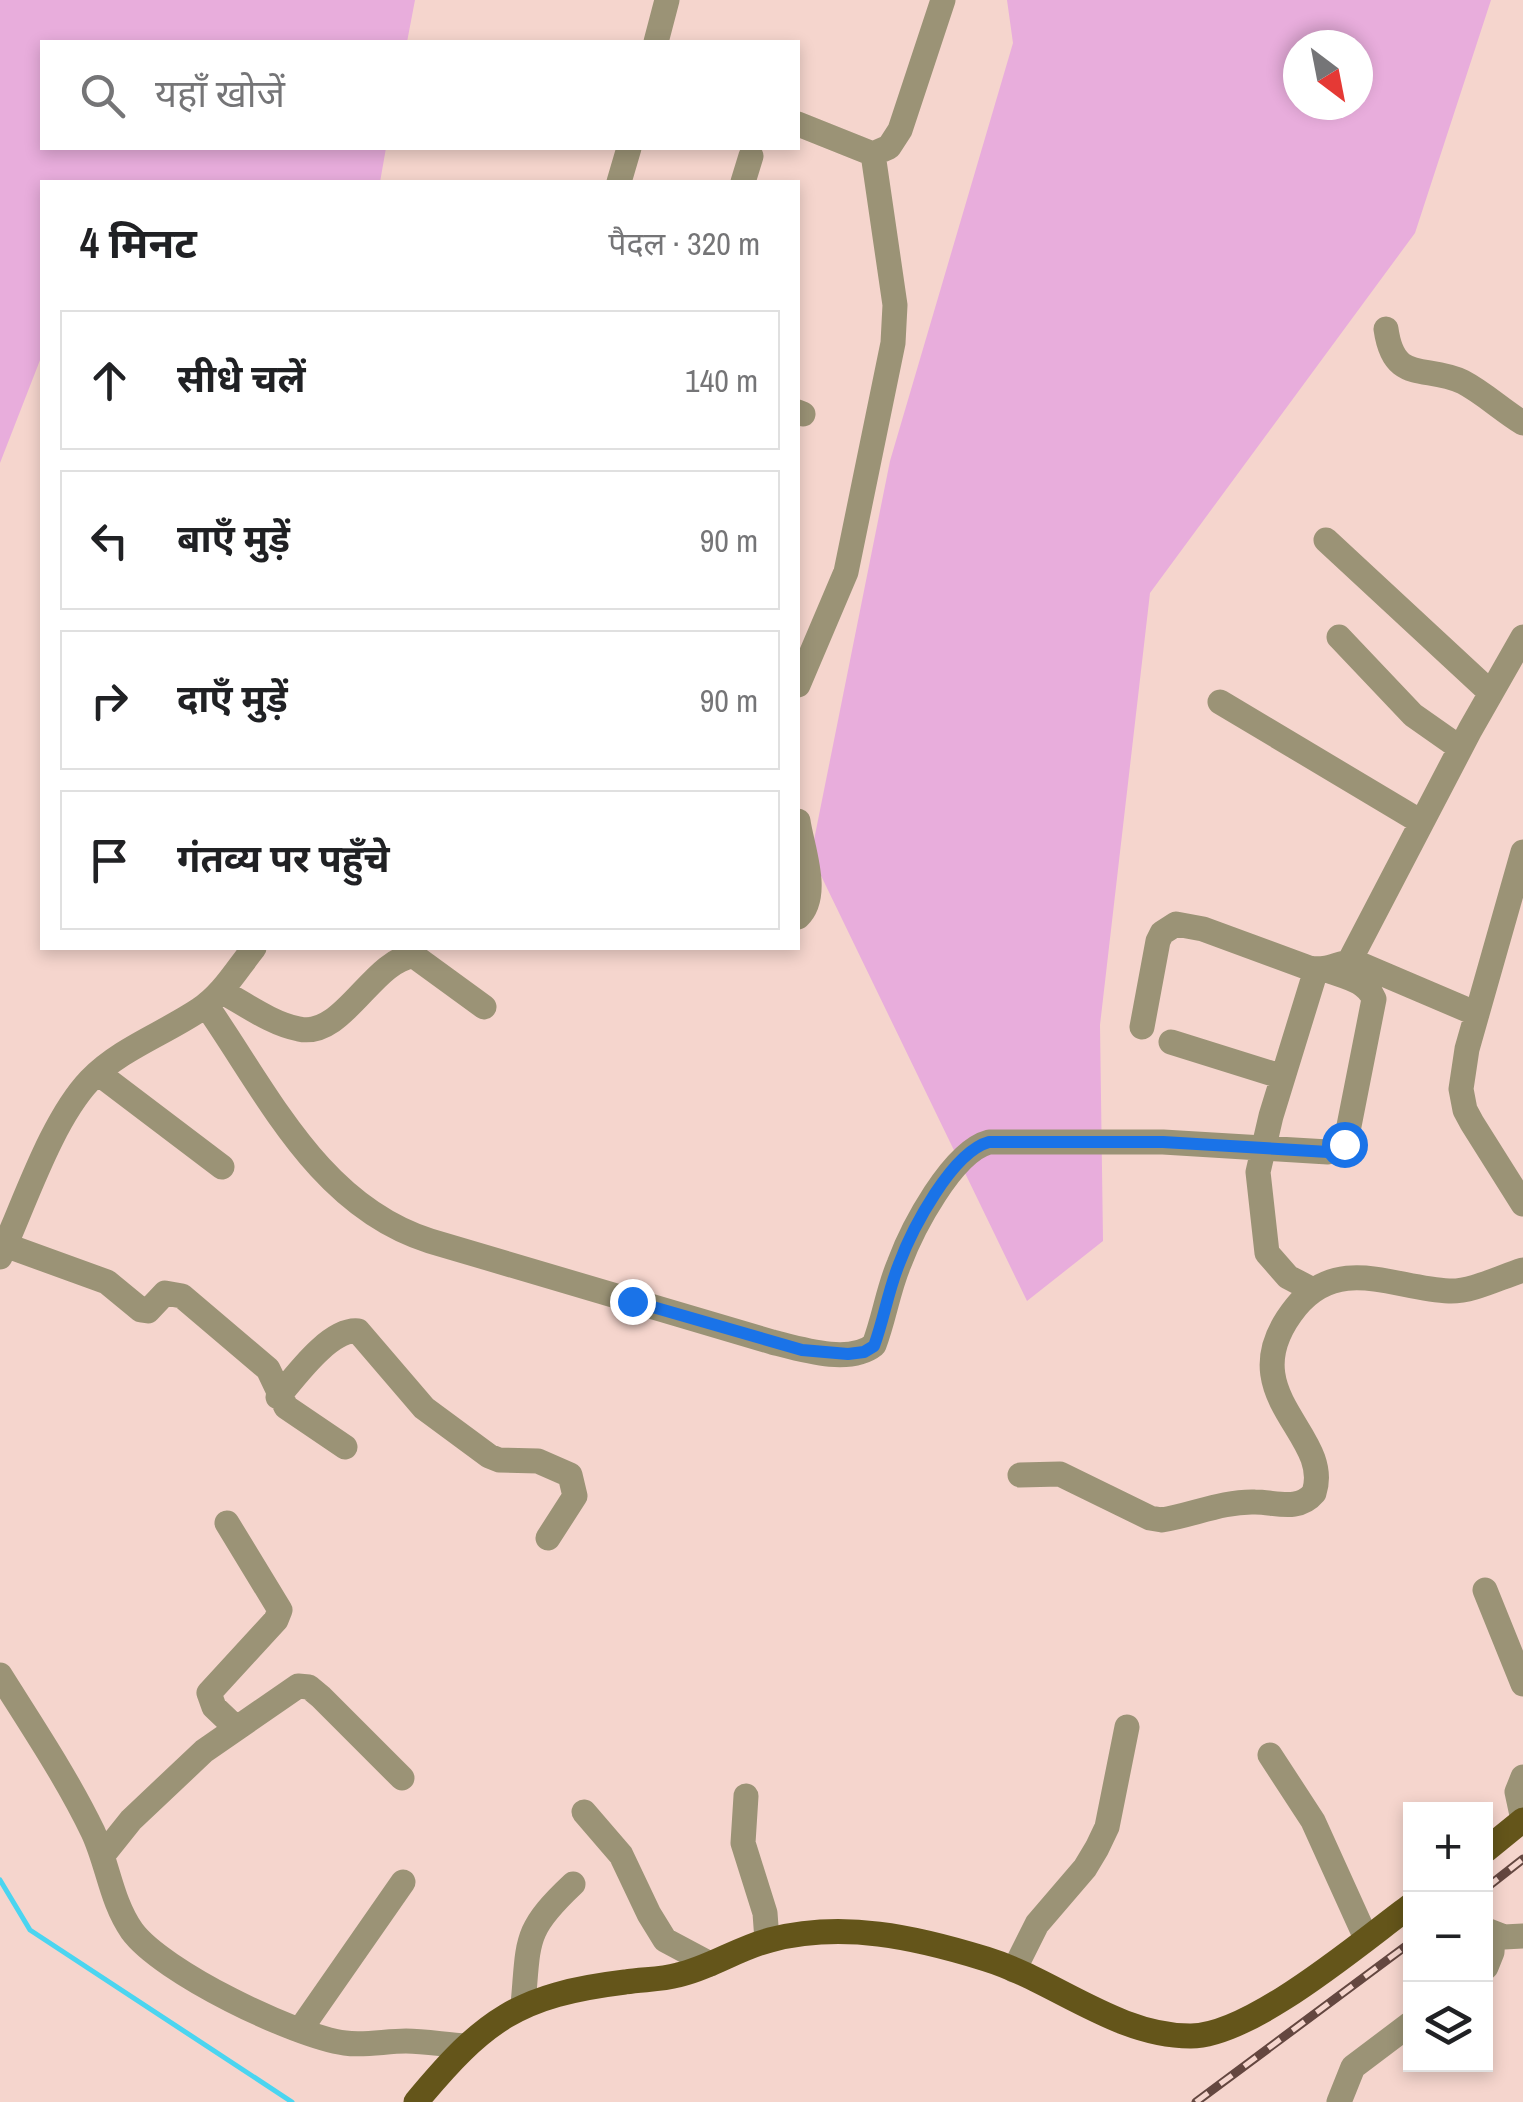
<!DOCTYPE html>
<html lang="hi">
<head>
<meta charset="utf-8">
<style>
  :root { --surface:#fff; --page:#f6f6f6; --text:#202124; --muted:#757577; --line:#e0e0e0 }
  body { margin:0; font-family:"Archivo Narrow","Noto Sans Devanagari",sans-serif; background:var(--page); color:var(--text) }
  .controls { position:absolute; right:30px; bottom:30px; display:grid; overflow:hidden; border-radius:0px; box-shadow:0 5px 15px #0003 }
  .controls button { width:90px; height:90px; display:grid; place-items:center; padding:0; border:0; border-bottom:2px solid var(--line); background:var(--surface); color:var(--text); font:50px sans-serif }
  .compass { position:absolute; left:1283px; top:30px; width:90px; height:90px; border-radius:50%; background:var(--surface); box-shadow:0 5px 15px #0003; rotate:148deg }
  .stop { position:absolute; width:30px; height:30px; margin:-22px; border:8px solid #1a73e8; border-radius:50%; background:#fff }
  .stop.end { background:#1a73e8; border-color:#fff; box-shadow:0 2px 10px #0008 }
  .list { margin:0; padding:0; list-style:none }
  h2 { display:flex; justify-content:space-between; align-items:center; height:130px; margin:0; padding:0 40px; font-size:42px }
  h2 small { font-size:32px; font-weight:400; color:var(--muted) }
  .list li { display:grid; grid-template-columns:65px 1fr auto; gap:30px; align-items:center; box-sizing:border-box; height:140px; margin:0 20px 20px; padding:0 20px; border:2px solid var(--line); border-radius:0px }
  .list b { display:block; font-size:38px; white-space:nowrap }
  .list em { font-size:32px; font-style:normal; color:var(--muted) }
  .icon { flex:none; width:55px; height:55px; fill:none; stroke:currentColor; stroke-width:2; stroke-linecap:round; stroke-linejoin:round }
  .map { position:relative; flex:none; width:1523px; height:2102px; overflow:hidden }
  .search { position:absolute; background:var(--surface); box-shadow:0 5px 15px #0003; left:40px; top:40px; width:760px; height:110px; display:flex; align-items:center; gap:25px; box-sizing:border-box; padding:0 35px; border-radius:0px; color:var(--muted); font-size:38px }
  .panel { position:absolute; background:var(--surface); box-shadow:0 5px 15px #0003; left:40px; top:180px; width:760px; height:770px; border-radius:0px }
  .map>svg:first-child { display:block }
</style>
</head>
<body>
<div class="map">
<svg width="1523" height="2102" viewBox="0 0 1523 2102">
  <rect width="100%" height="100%" fill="#f5d5cd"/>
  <path fill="#e8addc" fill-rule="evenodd" d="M0,0H415L407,42H42V148H386L380,182H42V355L0,463Z
    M1007,0H1491L1415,233L1150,593L1100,1025L1103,1241L1027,1301L811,855L890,461L1013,43ZM1298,45H1358V105H1298Z"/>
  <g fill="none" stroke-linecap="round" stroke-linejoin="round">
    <path stroke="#4bd5f0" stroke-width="5" d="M0,1880L30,1930L292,2102"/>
    <path stroke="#9b9376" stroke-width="25" d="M656,42L667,0
      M798,124L873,154L889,147L900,130L943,0
      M619,182L629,148
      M743,182L751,156
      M1386,329C1394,385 1425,364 1463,382C1484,393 1503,411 1523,423
      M798,412L803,414
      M1326,540L1491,693
      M1339,637L1413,715L1460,748
      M798,685L846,572L893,343L895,305L873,154
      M1220,702L1421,822
      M798,821C802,849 821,895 798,917
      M1523,852L1467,1049L1461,1089L1465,1110L1472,1123L1523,1204
      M1349,962L1470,730L1523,637
      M221,991C245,1004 272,1024 299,1029C343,1039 373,959 414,956L484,1007
      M206,1005C268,1094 319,1206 430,1241L772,1342C800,1349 849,1365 874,1345C884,1319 888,1290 899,1264C912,1229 952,1152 989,1142H1163L1328,1152L1340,1148L1348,1131L1374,999C1366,980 1345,977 1327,970
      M1142,1027L1158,941L1162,933L1176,924L1203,929L1309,968C1330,972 1338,961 1355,962L1477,1014
      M1171,1042L1283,1077
      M98,1073L222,1167
      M5,1245L107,1282L141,1310L148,1311L165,1293L182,1296L268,1369L286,1407L345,1447
      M0,1257C24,1205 51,1121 90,1080C120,1049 163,1034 199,1010C223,994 237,969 254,948
      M1313,1290L1288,1277L1267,1253L1258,1172L1271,1116L1316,970
      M278,1397C295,1377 330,1328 358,1331L424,1408L489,1456L499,1460L538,1461L570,1475L575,1496L548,1538
      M1020,1475L1060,1474L1150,1518L1162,1520C1193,1515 1223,1501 1255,1502C1276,1502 1298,1512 1314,1493C1334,1433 1226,1394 1296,1307C1339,1254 1395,1289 1449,1291C1472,1292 1500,1277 1523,1270
      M227,1523L280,1610L276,1620L209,1693L214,1707L235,1727
      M1485,1590L1523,1684
      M0,1675C32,1726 67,1778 93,1832C108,1864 111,1901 132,1931C162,1972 294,2036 345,2043C364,2046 386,2041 406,2041C426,2041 446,2045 466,2046
      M1270,1755L1313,1821L1366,1938
      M746,1796L743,1843L765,1913L767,1940
      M584,1812L621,1855L649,1914L665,1940L710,1964
      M1523,1820L1517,1792L1523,1777
      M103,1855L131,1820L204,1751L298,1686L309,1687L321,1697L402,1778
      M1486,1930L1504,1937L1523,1936
      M1486,1967L1492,1952L1493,1935
      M1014,1970L1037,1924L1085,1868L1097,1848L1107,1827L1127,1727
      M523,2005C529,1940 523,1931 573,1884
      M300,2030L403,1882
      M1339,2102L1353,2067L1410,2024"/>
    <path stroke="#64551a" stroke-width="25" d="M1486,1850L1523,1820
      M416,2102C484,2020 518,1995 625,1982C643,1979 660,1980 678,1975C710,1968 738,1948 770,1940C843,1921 915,1937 986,1959C1054,1980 1117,2036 1190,2036C1250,2037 1361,1942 1410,1906"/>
    <defs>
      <path id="rail" d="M1486,1888L1523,1859
        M1196,2102L1410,1943"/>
    </defs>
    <use href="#rail" stroke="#644740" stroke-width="9"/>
    <use href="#rail" stroke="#f5d5cd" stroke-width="5" stroke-dasharray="15" stroke-linecap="butt"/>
  </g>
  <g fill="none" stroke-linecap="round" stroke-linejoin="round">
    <path stroke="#1a73e8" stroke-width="12" d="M632,1301L802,1350L848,1354L864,1352L874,1346C884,1319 888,1291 899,1264C912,1229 952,1152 989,1142H1163L1328,1152L1335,1151L1344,1144"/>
  </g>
</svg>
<div class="controls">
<button>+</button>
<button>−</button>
<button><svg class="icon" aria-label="layers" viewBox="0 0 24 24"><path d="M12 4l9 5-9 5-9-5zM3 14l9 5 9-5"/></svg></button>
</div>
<svg class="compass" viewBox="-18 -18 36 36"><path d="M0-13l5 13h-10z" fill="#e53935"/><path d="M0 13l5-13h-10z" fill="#757577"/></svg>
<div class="stop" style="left:1344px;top:1144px"></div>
<div class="stop end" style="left:632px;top:1301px"></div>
<div class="search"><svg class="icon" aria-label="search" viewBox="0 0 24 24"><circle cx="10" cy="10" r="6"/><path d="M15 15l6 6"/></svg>यहाँ खोजें</div>
<section class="panel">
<h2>4 मिनट<small>पैदल · 320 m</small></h2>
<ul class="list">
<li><svg class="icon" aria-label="ahead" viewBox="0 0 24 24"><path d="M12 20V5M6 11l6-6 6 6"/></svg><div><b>सीधे चलें</b></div><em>140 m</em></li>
<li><svg class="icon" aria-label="left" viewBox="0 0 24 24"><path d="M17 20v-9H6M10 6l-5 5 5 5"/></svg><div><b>बाएँ मुड़ें</b></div><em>90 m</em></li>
<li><svg class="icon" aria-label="right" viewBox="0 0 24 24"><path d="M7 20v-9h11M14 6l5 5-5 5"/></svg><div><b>दाएँ मुड़ें</b></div><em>90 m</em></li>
<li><svg class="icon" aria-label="arrive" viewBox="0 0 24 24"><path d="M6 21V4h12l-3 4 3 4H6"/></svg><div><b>गंतव्य पर पहुँचे</b></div></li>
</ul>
</section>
</div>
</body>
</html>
